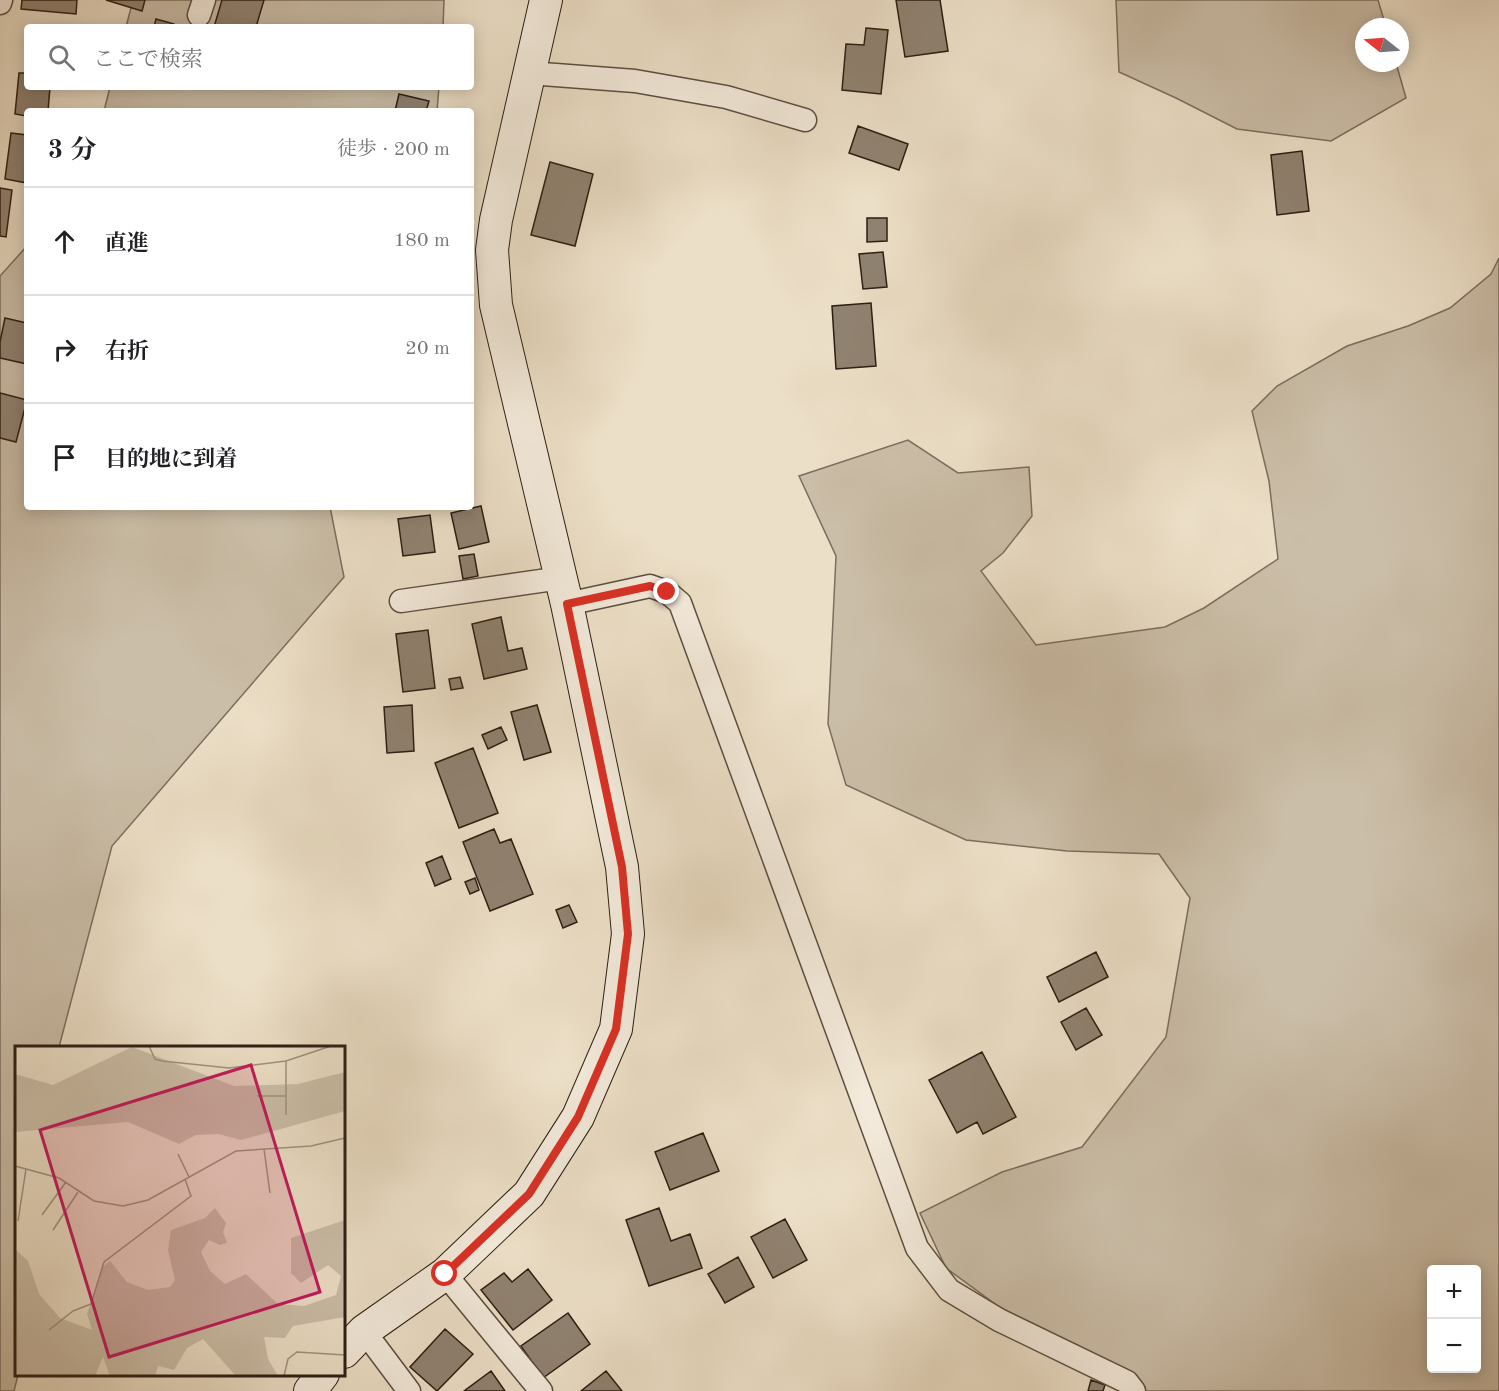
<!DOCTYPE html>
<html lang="ja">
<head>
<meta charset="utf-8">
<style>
  :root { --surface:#fff; --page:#f6f6f6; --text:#202124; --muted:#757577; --line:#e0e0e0 }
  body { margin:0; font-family:"Old Standard TT","Noto Serif JP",serif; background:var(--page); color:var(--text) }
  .controls { position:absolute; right:18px; bottom:18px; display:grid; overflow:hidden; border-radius:6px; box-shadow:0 3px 15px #0003 }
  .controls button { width:54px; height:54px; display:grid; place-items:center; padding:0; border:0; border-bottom:2px solid var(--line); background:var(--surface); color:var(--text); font:30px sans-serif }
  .compass { position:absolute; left:1355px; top:18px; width:54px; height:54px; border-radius:50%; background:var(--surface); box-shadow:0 3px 15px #0003; rotate:287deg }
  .stop { position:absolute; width:18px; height:18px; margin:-14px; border:4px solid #d93025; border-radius:50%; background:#fff }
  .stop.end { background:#d93025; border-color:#fff; box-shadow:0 2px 6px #0008 }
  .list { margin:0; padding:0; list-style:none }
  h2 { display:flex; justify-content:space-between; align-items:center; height:78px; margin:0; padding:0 24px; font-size:26px }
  h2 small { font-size:20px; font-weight:400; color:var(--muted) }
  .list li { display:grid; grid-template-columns:39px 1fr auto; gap:18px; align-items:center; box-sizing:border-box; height:108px; padding:0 24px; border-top:2px solid var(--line) }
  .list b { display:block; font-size:22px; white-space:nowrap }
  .list em { font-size:20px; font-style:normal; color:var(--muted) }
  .icon { flex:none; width:33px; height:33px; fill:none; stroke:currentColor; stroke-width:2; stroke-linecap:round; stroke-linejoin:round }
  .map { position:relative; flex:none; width:1499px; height:1391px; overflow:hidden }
  .search { position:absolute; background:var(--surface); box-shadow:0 3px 15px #0003; left:24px; top:24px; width:450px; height:66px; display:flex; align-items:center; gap:15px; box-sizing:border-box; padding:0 21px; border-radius:6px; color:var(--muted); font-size:22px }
  .panel { position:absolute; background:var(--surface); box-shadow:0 3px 15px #0003; left:24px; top:108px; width:450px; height:402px; border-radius:6px }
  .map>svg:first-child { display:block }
</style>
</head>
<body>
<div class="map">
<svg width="1499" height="1391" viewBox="0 0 1499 1391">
  <rect width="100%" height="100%" fill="#ecdfc7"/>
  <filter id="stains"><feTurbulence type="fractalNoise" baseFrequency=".00333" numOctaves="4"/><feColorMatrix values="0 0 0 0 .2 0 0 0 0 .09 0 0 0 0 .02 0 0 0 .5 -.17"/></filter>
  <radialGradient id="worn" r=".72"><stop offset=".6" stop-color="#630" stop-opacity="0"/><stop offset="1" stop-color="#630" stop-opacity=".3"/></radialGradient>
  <path fill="#cbbea8" stroke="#7c6e5e" stroke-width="1.5" fill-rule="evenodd" d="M133,0H444L443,27H126Z
    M1116,0H1378L1386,27H1364V63H1396L1406,98L1331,141L1237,129L1176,98L1119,72Z
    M110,87H439L437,111H104Z
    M27,246V507H330L344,577L112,846L59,1047L16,1048L18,1375L14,1391H0V276Z
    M1499,258V1391H1145L1134,1381L998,1306L946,1268L920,1213L1002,1172L1082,1147L1166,1037L1190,898L1159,854L1067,851L966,840L846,785L828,724L836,556L799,476L908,440L958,473L1029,467L1032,516L1003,553L981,571L1036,645L1165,627L1204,608L1278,559L1269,481L1252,411L1277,386L1347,346L1408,326L1450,308L1491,274ZM1432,1270H1476V1368H1432Z"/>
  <path fill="#908271" stroke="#2c1e13" stroke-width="1.5" d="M22,0H77L76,14L21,9Z
    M106,0H145L142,11Z
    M222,0H264L256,27H214Z
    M896,0H940L948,51L905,57Z
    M156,19L174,24L173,27H154Z
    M866,28L888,30L881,94L842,90L846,44L864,45Z
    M19,73H27V87H50L48,111H27V116L15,114Z
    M399,94L429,101L426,111H395Z
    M858,126L908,144L899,170L849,153Z
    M11,133L27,135V183L5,179Z
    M1302,151L1309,211L1277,215L1271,155Z
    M550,162L593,174L575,246L531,235Z
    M0,188L12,190L6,237L0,236Z
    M867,218H887V241L867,242Z
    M883,252L887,287L863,289L859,254Z
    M871,303L876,366L836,369L832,306Z
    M5,318L27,323V364L0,358V342Z
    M0,393L27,400L16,442L0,438Z
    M481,506L489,542L459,549L451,513Z
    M430,515L435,552L403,556L398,519Z
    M474,554L478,576L463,579L459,556Z
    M501,617L508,651L522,648L527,669L484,679L472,624Z
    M428,630L435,688L403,692L396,634Z
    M460,677L463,688L451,690L449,679Z
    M412,705L414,751L387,753L384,707Z
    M537,705L551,752L524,760L511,712Z
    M501,727L507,740L488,749L482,735Z
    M473,748L498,813L459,828L435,763Z
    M494,829L500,843L511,839L533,894L490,911L463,842Z
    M442,856L451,879L435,886L426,863Z
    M475,878L479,890L470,894L465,882Z
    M569,905L577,922L563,928L556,910Z
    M1096,952L1108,977L1059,1002L1047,977Z
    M1086,1008L1102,1035L1076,1050L1061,1022Z
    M982,1052L1016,1117L983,1134L977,1122L957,1133L929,1080Z
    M703,1133L719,1171L670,1190L655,1152Z
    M659,1208L671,1241L690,1234L702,1268L649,1286L626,1220Z
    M785,1219L807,1260L773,1278L751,1237Z
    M738,1257L754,1287L725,1303L708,1274Z
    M528,1269L552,1300L513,1330L481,1290L504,1273L512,1282Z
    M568,1313L590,1344L543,1378L521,1346Z
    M445,1329L473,1354L437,1391L410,1367Z
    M491,1371L505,1391H464Z
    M606,1371L622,1391H581Z
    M1091,1380L1105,1385L1103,1391H1088Z"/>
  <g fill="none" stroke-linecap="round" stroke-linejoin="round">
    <defs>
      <path id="street" d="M0,3L1,0
        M199,15L204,0
        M529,73L635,81L726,97L805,120
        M401,601L561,578
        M567,604L650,586L667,592L680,603L917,1248L949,1290L999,1320L1127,1382L1134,1391
        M445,1274L541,1391
        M364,1331L409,1391"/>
      <path id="secondary" d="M344,1352L364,1331L445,1274L529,1194L578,1117L616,1029L628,934L622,867L567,604L496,305L492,250L496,220L546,0
        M310,1391L323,1374"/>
    </defs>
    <use href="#street" stroke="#5c4e40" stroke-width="25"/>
    <use href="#secondary" stroke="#2c1e13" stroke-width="34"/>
    <use href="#street" stroke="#f3eadb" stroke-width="22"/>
    <use href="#secondary" stroke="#f3eadb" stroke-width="32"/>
  </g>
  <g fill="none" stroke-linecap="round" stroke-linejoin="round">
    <path stroke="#d93025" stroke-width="8" d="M445,1274L529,1194L578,1117L616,1029L628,934L622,867L567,604L650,586L667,592"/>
  </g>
  <g transform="translate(15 1046)">
    <rect width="330" height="330" fill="#ecdfc7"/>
    <path d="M117,1L219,40L283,38L330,26V65L226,94L203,88L181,89L164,98L113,76L0,86V28L38,39ZM200,162L211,177L208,186L212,197L205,199L194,194L186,206L195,225L210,238L231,228L263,258L289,260L321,249L326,230L313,219L286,237L276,227V192L330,174V271L278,280L270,292L249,291L253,313L263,330H221L188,293L172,302L159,324L143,320L140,330H95L88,311L80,330H0V203L13,215L24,248L45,272L77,284L72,268L88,221L95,215L112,236L133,244L155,241L160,234L153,204L156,184L190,172Z" fill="#cbbea8"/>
    <path fill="none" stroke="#9f927f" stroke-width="1.5" d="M134,0L140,13L147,15L214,22L271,15L316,0M242,50H271M271,69V15M249,103L255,147M163,108L174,131M0,120L44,132L79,155L108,160L133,154L221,105L296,100L330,92M27,169L51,136M3,175L11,123M38,184L63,146M34,284L58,265L76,258L89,216L176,150L170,133M269,330L273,313L282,306L330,309"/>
    <path fill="#c2185b" fill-opacity="0.15" stroke="#c2185b" stroke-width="3" d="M236,19L305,246L94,311L25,84Z"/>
    <rect width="330" height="330" fill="none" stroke="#2c1e13" stroke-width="3"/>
  </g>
  <rect width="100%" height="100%" filter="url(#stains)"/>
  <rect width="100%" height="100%" fill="url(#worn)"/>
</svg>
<div class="controls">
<button>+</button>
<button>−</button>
</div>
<svg class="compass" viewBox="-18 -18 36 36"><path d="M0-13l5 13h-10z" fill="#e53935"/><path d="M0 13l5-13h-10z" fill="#757577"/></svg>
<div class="stop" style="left:445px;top:1274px"></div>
<div class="stop end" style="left:667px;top:592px"></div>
<div class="search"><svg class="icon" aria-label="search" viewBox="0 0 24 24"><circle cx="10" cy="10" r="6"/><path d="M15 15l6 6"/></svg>ここで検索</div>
<section class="panel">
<h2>3 分<small>徒歩 · 200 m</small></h2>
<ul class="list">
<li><svg class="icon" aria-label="ahead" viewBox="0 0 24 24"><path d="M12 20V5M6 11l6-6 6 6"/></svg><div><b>直進</b></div><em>180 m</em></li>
<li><svg class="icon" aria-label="right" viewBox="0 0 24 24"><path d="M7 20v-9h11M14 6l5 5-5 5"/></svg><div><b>右折</b></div><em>20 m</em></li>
<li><svg class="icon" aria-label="arrive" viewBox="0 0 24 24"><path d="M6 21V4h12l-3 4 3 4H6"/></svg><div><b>目的地に到着</b></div></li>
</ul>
</section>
</div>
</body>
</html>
